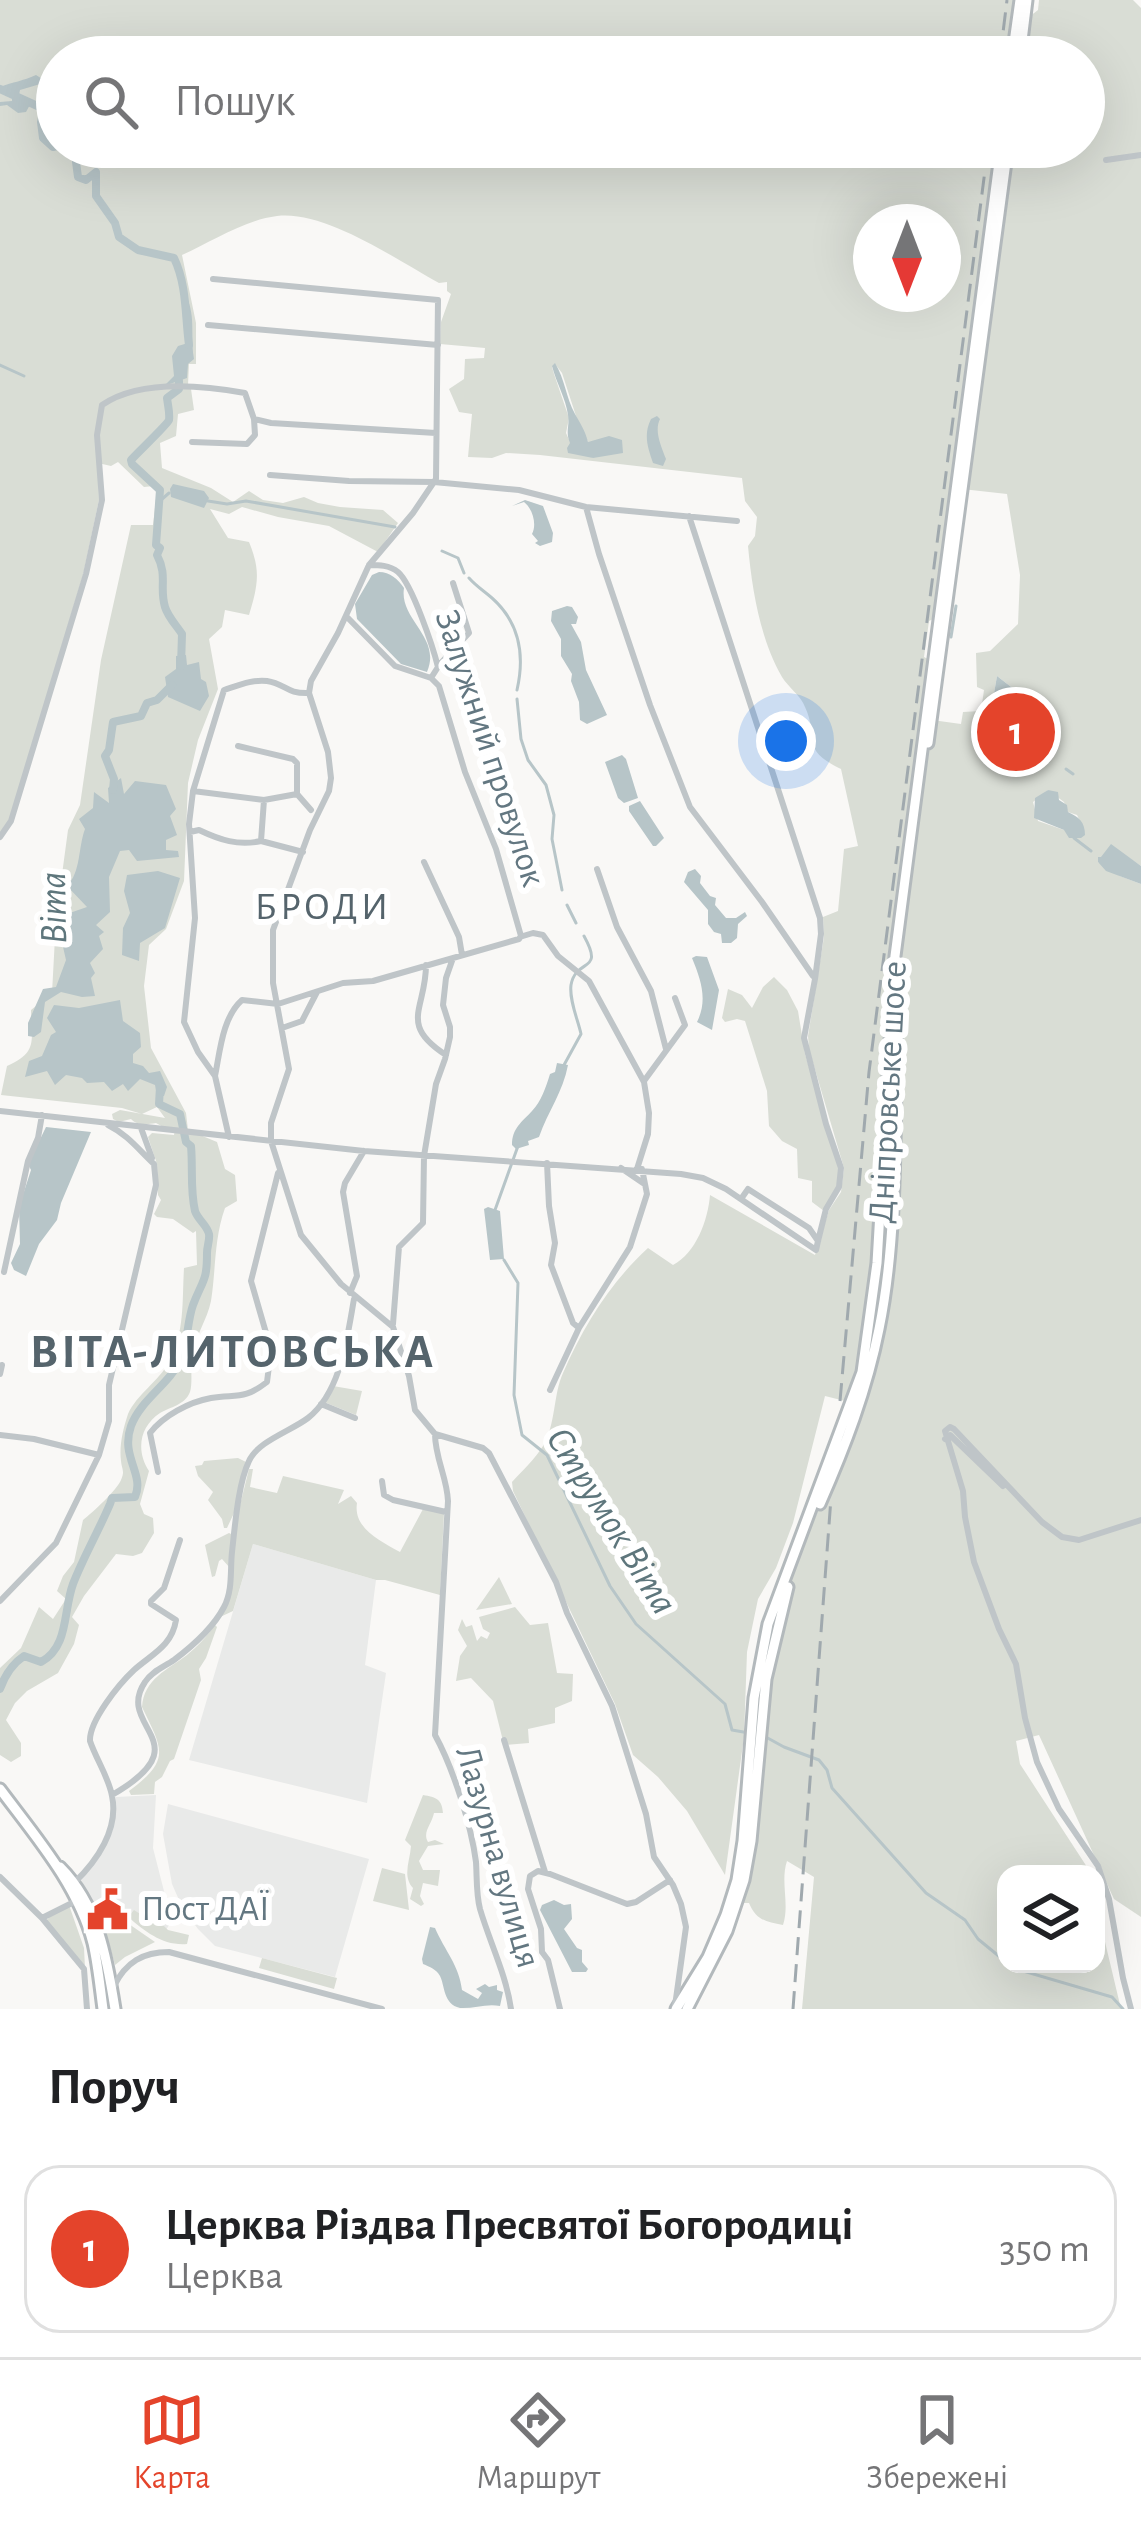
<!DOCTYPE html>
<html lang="uk">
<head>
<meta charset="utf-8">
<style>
  :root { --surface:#fff; --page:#f2f2f2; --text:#202124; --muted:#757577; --line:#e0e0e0; --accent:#e4442b }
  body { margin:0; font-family:"Alegreya Sans",sans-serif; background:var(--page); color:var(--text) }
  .controls { position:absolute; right:36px; bottom:36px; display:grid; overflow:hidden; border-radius:24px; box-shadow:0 12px 48px #0002 }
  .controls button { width:108px; height:108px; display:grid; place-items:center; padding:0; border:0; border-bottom:3px solid var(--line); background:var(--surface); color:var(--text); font:60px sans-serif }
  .compass { position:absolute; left:853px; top:204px; width:108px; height:108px; border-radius:50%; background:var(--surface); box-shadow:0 12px 48px #0002; rotate:180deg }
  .you { position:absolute; left:786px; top:741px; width:42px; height:42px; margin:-30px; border:9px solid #fff; border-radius:50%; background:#1a73e8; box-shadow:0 0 0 18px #1a73e833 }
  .badge { display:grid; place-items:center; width:78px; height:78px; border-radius:50%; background:var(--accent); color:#fff; font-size:39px; font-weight:700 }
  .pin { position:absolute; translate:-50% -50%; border:6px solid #fff; box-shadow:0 3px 12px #0006 }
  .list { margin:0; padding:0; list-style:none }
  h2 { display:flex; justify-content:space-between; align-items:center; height:156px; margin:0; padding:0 48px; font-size:51px }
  h2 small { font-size:39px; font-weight:400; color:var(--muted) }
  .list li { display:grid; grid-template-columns:78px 1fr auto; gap:36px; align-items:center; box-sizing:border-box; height:168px; margin:0 24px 24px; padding:0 24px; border:3px solid var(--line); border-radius:36px }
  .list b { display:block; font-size:45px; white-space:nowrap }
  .list p { margin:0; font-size:39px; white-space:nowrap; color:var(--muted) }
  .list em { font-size:39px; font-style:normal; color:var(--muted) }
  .icon { flex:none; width:66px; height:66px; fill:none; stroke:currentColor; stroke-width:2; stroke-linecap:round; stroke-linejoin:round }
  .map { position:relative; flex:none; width:1141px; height:2009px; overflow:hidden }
  .search { position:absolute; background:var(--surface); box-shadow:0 12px 48px #0002; left:36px; right:36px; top:36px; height:132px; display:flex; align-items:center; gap:30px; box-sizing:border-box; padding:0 42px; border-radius:66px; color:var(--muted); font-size:45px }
  .sheet { height:348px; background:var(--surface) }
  nav { display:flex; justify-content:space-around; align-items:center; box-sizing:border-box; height:168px; border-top:3px solid var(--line); background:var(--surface); font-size:33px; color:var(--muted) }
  nav a { display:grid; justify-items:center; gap:6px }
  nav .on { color:var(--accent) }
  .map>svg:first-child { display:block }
</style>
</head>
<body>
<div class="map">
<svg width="1141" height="2009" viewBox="0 0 1141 2009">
  <rect width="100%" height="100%" fill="#f9f8f6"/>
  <path fill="#e9eae9" d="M253,1544L376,1580L365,1665L386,1673L367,1803L189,1760Z
    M156,1795L153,1848L165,1895L175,1916L164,1933L127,1910L107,1935L81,1880L98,1859L113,1830L116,1797Z
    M168,1804L369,1859L335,1977L215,1946L198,1929L183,1909L172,1884L163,1834Z"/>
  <path fill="#d9ddd5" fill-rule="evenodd" d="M0,0H1020L1012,57H57V147H1001L950,527L938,578L933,619L929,621L924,657L928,659L893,938L869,1317L849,1402L825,1396L793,1523L776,1568L758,1599L747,1652L744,1737L725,1875L687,1811L658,1777L633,1755L615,1704L513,1491L512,1482C522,1471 535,1459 543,1446C556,1424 553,1395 563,1373C584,1325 610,1283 648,1248L673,1265C696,1253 708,1220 710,1195L815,1255L829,1210L841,1192L844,1168L809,1049L808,1036L824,937L823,917L838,911L844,849L858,846L841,769C798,748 820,739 805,707C801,696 788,687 782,677C760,639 752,589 748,546L755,536L757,517L745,501L742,478L540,455L506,453L492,458L468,457L472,414L459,412L449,389L464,379L465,359L484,358L485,348L440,344L441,322L451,294L447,291V282L439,283C397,260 325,210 277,216C244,220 211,242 182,255L196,323V364H189L188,385L163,389H191L194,410L178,414L176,436L160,443L162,468L211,488L233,502L249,491L263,500L283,503L304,497L318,503L340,507L383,510L398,523L378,552L329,526L278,517L242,507L229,514L210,509L228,538L249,542C261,571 258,585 249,615L225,610L222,627L209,639L218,689L198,740L188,783L184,881L166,929L149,945L144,986L151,1048L186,1113L188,1130L217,1142L225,1169L235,1175L237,1201L225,1208C214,1239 216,1269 211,1301C207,1320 196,1335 192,1354C190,1365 193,1382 190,1392C185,1405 170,1407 160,1413C139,1427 136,1451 149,1471L140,1504L144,1514L153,1518L154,1533L142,1553L133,1556L116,1554L84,1596L72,1617L79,1625L74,1644L58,1673L27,1691L15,1703L6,1720L21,1743V1756L11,1762L0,1755V1668L21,1648L39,1607L53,1619L66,1599L57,1591L63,1576L74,1562L83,1520C92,1513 117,1490 121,1480C125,1471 122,1470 121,1461C119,1446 123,1429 128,1414C137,1394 159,1381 169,1362C185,1332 182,1301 184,1268L197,1265L196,1231L193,1233L173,1219L157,1217L154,1214L161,1200L158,1195L157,1164L148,1137L152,1133L174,1135L175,1128H165L156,1123C148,1124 139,1127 131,1119L119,1122L113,1119L112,1114L120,1110L165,1118L157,1107L142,1114L122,1108L1,1095L7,1066C39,1052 31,1040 31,1010L52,993L56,919L68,830L80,805L101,660L131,525H153L157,490L154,486L144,487L118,462L111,466L98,463L99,500L83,575L6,832L0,838ZM871,222H943V294H871ZM555,364L562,373L577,419L588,442L599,441L593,458L571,444L566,433L569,418L554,374L552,367Z
    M1039,0H1133L1141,8V866L1123,854L1098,862L1120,876L1141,884V1917L1114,1899L1039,1735L1016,1741L1020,1764L1087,1867L1089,1874H1006V1964H1096V1904L1121,2009H802L814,1877L787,1861C780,1882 790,1904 783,1925C766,1922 756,1920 749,1903H737L757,1756L785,1598L798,1558L842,1453L871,1368L892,1229L898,989L908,885L932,720L961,724L963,712L981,711L984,690L977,687L976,653L990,651L1018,624L1020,575L1007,494L962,489L969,438L976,437L1013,147H1084V57H1024L1029,17L1038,10ZM997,676L1015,690L1028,711L1023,714L993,699ZM1048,790L1064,802L1068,812L1077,815L1080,821L1064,830L1038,821L1033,802Z
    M774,977L787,990L798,1011L805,1054L839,1168L837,1186L824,1211L812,1202V1181L798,1178L797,1149L782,1141L769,1126L767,1091L745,1021L737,1019L725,1022L722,1018L728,989L742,995L752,1008L763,987Z
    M333,1386L362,1391L356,1415L324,1402Z
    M238,1458L246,1462L234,1513L227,1528H224L222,1519L208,1500L213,1492L198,1476L195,1466L202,1465L204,1461Z
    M249,1469H253L250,1487L277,1493L283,1476L344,1490L338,1504L351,1496L357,1503C353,1528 380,1541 400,1552L423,1509L444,1513L440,1595L385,1580H376L253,1544L233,1611L218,1618L226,1608L238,1513Z
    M229,1533L233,1535L230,1568L222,1559L219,1561L215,1576L212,1577L205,1545Z
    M499,1577L512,1604L476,1610Z
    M515,1607L530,1625L548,1623L557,1673L573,1674L572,1701L555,1708V1723L528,1729L529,1743L504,1745L493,1701L471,1678L456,1681L460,1656L467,1646L458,1630L462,1619L466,1627L472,1625L477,1641L481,1636L487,1639L490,1633L483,1629L479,1617Z
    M215,1625L217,1627L206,1658L199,1669L201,1680L174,1759L170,1761L162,1777L155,1782L154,1794L131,1795L129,1791C172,1759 162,1749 142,1707C144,1679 167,1670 187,1655C198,1646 206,1637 215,1625Z
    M423,1795C436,1797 442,1799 443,1813H434C432,1824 422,1832 428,1842L435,1840L444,1844L428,1846L419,1861L423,1870H440L438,1886L423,1883L420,1896L424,1904L421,1906L410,1899L413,1888C402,1876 410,1861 411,1846L405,1840Z
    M382,1868L405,1874L409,1910L373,1901Z
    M69,1905L84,1948L85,1968L46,1921L51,1915Z
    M134,1910L159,1926L163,1925L168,1930L189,1935L187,1944C163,1946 146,1932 128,1917Z
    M102,1912L110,1917L113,1913L155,1942L125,1957L115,1965L102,1919Z
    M262,1958L337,1978L334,1989L259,1968Z"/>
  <path fill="#b7c5c8" d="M36,75L47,82L20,90L19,95L32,101L26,112L18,113L7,105L0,106V102L12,101V94L0,92V87C13,82 23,81 36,75Z
    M187,298C196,318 190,339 194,359L188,364L187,378L164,386L174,376L172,356L178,346L188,343L189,312L183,307Z
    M555,363C565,379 566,398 575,414C580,423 585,430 588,442L609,436L622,440L623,453L593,458L568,453L567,448L570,443C565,431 570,426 568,415C566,399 556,382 552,366Z
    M657,416L660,419C654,431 661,446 666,459L663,466L653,463C648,448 643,435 651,419Z
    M173,484L204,491L209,498L204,508L171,497L170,489Z
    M525,500L543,506L553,533L552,542L540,546L535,543L538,541L532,534C537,525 533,509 524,502L512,506Z
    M379,572C390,572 398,579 404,588C399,620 442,637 427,672L401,664L357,619L355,604L372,575Z
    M567,606L572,607L578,617L576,624H571L581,642L586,670L607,715L587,724L580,720L579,702L571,681L572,674L561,656V639L551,621L552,611Z
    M186,655L187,665L199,662L201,679L206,682L209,696L200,711L168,697L165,677L176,669V656Z
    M997,676L1015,690L1029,712L1023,714L1004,702L993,699Z
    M622,755L626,759L638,798L624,803L618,798L605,762Z
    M121,778L124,794L135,781L166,785L176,809L170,816L177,835L166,840V850L178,851L179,857L137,861L129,850L120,851L109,877L110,912L96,925L104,932L99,936L103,949L90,963L95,973L91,978L95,996L82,997L61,992L45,1002L41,1032L34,1037L28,1036V1023L43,989L56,987L66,960L61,938V916L87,907L67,886C81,872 78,848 85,829L79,819L93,808L94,792L109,803L108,788Z
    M1048,790L1058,792L1059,800L1067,805L1068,812C1079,817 1085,822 1085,835L1081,838H1069L1064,830L1034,818L1035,798Z
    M640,801L664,838L656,846H653L629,811V806Z
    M1111,844L1141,866V884L1106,871L1098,862V857H1101Z
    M695,869L701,876L700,883L710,896L716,898L715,905L726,918H736L745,912L747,916L738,924L737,938L731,943H722L721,934L714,932L708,924V910L684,882L688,872Z
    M158,871L180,878L165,928L140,943L139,961L122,955L123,928L130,913L124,891L127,875Z
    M696,956L707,957L719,990L712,1030L697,1022C708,1000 701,980 692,958Z
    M120,1000L123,1021L140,1033L141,1047L133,1054V1063L143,1066L149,1073L160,1071L167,1087L164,1096H157L155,1085L140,1079L128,1091L123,1084L112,1091L104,1082L87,1083L82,1078L66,1075L55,1085L47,1071L25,1077L29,1061L42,1056L51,1035L56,1032L47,1018L54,1005L79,1008Z
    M557,1063L568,1065C563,1092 548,1111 539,1137L528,1141L529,1145L516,1149L512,1145C512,1128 522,1122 532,1111C541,1102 546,1087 550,1074L555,1072Z
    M46,1127L91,1132L61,1203L57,1220L39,1244L26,1276L14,1270L11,1263L20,1244L19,1207L31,1170L28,1164Z
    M488,1207L500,1211L504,1259L490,1260L484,1209Z
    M554,1900L564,1905L571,1904L572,1919L564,1929L577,1948L582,1950V1962L588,1969L586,1972H572L540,1910L542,1905Z
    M430,1927L435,1928C445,1951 459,1965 462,1990L478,1999L482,1993L476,1989L485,1984L489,1987L497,1985V1990L503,1992L500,2006C487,2003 473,2009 460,2008C443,2004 445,1986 440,1976C436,1969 430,1967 423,1964L422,1959Z"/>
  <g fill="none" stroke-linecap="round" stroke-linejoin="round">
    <path stroke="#b7c5c8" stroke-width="3" d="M0,365L24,376
      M161,500L169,493
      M208,501L227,504L246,501L395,527
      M442,551L458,558L464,573
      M469,578C476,586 484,591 492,598C520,623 525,655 517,690
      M951,637L956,606
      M517,699L521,739L528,760L546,785L554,815L552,839L562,890
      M1025,713L1039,744
      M1066,769L1073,774
      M1074,838L1091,851
      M567,905L576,923
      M564,1065L581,1034C578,1020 569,1000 571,985C576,957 605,974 584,936
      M495,1210L518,1146
      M504,1260L518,1283L514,1395L522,1435L547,1455L610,1586L636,1624L725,1704L732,1730L749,1733
      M764,1736L784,1747L819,1760L827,1770L832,1788L926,1893L965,1920L978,1939L1006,1962
      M1009,1964L1016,1969L1112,1997L1123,2009"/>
    <path stroke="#b7c5c8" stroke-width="8" d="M0,89L44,109L41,122L43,138L53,147L57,146
      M79,147L83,151L76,162L78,177L86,180L96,172V196L115,223L119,237L138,250L174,258C187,285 185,316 189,345
      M179,381V389L167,398C168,406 170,413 169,420C167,425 137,453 131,460L132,464L160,490L156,545L160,548L157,555C168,576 159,587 165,607C168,617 176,625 182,634L181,666
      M113,790L114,779L105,756L109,750L113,722L141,716L147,703L157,700L172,685
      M0,1689C5,1675 12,1664 24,1656L41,1662C69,1647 63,1611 73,1584C83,1558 99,1530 110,1504L112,1498L135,1497C145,1474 120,1457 131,1426C141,1399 169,1385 181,1359C188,1342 187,1322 193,1305C203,1279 207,1282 207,1253C207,1246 210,1240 209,1234C207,1225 198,1220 195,1211C190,1190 193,1168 191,1146L186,1142L180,1114L159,1104L160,1087"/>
    <defs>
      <path id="major" d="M1012,57L1020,0
        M1020,57L1027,0
        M928,743L1008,147
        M820,1504C845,1447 867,1390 879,1329C899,1232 894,1116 897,1016
        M0,1789C35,1836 78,1885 93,1943C98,1965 100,1987 103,2009
        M60,1867C98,1905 107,1958 115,2009
        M676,2009L708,1957L726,1915L737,1880L743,1841L754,1698L768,1624L862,1372L877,1263L895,956L1001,147
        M687,2009L727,1931L744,1880L751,1841L766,1679L788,1587"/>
    </defs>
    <use href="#major" stroke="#b3b9bc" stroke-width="15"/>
    <path stroke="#bfc5c8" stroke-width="6" d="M1106,160L1141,155
      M213,279L438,300L436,479L413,513L369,565L338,633L311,681L309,693L328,752L331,778L329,791L310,830L273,930V983L289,1069L271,1123V1141L301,1235L341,1284L393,1327L409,1376L415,1410L435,1434L483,1448L489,1453L556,1582L567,1613L612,1706L646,1814L654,1857L673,1885L681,1904L686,1927L675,2006
      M208,325L438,345
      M192,442L247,444L255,435L254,419
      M270,475L349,481L434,482L519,490L586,507L737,521
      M586,507L599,554L650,705L690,807L762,902L813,976
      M689,516L820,918L821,934L815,979L804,1038L826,1124L841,1168L839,1187L826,1209L818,1241
      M346,616L395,666L431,678
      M438,666L469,633L453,583
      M238,746L293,759L297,763V794
      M193,791L264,800
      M190,832L199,830C220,840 238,846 261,841
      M0,837L11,821L86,574L102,500L97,435L102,405C140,379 201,385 245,393L254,419L271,423L436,433
      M303,852L261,841L264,800L297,794L311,810
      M424,862L459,937L462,955
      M597,869L617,927L651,991L666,1049
      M523,936L533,933L543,935L558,956L589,981L644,1082L649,1113L648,1134L637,1169
      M426,965C426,1009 398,1024 446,1055
      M282,1028L302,1021L317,992
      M215,1076C220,1052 222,1018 242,1000L278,1004L343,983L373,981L519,939L521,936L496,849L465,772L439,686L431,678L438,667C433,647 412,584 398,572C389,565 379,565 369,565
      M644,1081L685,1025L675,998
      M0,1111L364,1151L681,1174L703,1178L726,1189L816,1250L818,1241
      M141,1128L152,1158
      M229,1137L215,1076L198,1052L184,1022L195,918L189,824L193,791L224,690C237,686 253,679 267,681C286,684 286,694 309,693
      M547,1163L549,1206L555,1243L551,1265L573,1323L579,1328L630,1247L647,1194L642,1169
      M621,1168L643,1183
      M741,1199L748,1189L809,1228L818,1241
      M4,1272L28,1161L38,1138L42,1115
      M350,1293L357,1276L343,1192L345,1183L364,1151
      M393,1324L399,1247L423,1223L424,1156L436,1084L445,1059L450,1037V1027L443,1005L446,978L453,958
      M0,1374L2,1365
      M550,1390L579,1328
      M321,1404L355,1418
      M435,1434C435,1458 447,1477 448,1501L435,1735C453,1768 471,1824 476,1862C477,1877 476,1894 480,1909C490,1943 506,1974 511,2009
      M0,1435L34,1439L99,1455
      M945,1439L950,1435L1003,1486
      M158,1472L150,1433C163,1416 189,1402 211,1398C237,1394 244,1400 267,1382L271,1350L251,1281L278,1173
      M382,1481L384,1495L393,1500L446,1512
      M0,1601L56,1543L99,1455L109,1421V1385L156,1185L154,1164C138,1149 128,1135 108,1125
      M504,1740L545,1872
      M112,1795C204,1742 114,1728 145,1682C152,1671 164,1667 174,1660C194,1645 213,1628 224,1607C233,1590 230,1570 232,1552C235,1526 238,1484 249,1461C258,1441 291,1431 308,1418C341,1392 347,1338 354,1299
      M0,1877L42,1918L84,1969L87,2009
      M74,1883C97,1861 119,1829 112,1796C109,1778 96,1759 90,1741C89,1721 119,1684 134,1670C152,1654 172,1646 176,1620L151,1604V1601L164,1588L180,1540
      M42,1918L76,1901
      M114,1986C126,1962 143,1952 169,1952L382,2009
      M560,2009L548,1960L542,1952L541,1929L528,1889L530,1876L538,1871L550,1874L627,1904L636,1902L670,1880
      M1131,2009L1123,1978L1109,1899L1098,1866L1059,1809L1037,1762L1025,1718L1016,1664L999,1629L974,1562L965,1517L963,1491L945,1431L950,1427L954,1429L1042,1522L1062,1537L1079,1540L1141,1520"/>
    <use href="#major" stroke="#fff" stroke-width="9"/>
    <path stroke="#a0a9ae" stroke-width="3" stroke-dasharray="18 9" stroke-linecap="butt" d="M1000,57L1007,0
      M840,1401L869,1072L988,147
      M793,2009L831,1498"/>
  </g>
  <defs>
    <symbol id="civic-bare" viewBox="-9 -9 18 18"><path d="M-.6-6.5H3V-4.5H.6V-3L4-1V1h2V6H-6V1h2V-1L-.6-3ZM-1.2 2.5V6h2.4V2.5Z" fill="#e4442b" stroke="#fff" stroke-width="2.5" paint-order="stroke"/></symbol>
  </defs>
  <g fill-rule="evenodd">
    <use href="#civic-bare" x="78" y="1880" width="59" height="59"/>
  </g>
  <g text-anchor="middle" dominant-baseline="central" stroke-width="12" stroke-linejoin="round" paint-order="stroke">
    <g font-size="36" fill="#637781" stroke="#fff">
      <text transform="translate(490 748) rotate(72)">Залужний провулок</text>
      <text transform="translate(888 1092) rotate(-87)">Дніпровське шосе</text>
      <text transform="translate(498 1857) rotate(74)">Лазурна вулиця</text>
    </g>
    <g font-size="36" fill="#637781" stroke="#fff" text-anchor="start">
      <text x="141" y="1909">Пост ДАЇ</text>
    </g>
    <g font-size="39" letter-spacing="3" fill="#55646c" stroke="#fff">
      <text x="323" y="907">БРОДИ</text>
    </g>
    <g font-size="39" font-style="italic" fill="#5e767c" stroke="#fff">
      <text transform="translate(54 908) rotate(-91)">Віта</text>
      <text transform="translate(611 1521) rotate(58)">Струмок Віта</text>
    </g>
    <g font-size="48" font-weight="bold" letter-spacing="3" fill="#55646c" stroke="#fff">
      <text x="233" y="1353">ВІТА-ЛИТОВСЬКА</text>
    </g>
  </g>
</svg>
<div class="controls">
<button><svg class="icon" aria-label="layers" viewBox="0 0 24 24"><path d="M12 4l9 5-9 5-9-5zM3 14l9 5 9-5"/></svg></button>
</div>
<svg class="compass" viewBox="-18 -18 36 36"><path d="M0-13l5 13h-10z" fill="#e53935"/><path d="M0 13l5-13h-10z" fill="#757577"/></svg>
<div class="you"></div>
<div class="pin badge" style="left:1016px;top:732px">1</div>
<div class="search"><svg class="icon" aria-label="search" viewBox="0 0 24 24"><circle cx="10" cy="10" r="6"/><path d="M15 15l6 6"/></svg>Пошук</div>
</div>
<section class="sheet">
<h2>Поруч<small></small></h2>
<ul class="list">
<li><span class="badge">1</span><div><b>Церква Різдва Пресвятої Богородиці</b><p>Церква</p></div><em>350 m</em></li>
</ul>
</section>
<nav>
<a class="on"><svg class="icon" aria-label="map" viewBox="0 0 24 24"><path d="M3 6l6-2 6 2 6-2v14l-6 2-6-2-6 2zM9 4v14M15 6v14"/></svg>Карта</a>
<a><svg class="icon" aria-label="directions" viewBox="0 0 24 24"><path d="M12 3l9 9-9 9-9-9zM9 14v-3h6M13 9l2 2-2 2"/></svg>Маршрут</a>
<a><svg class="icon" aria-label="saved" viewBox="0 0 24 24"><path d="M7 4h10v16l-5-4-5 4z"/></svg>Збережені</a>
</nav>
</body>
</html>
